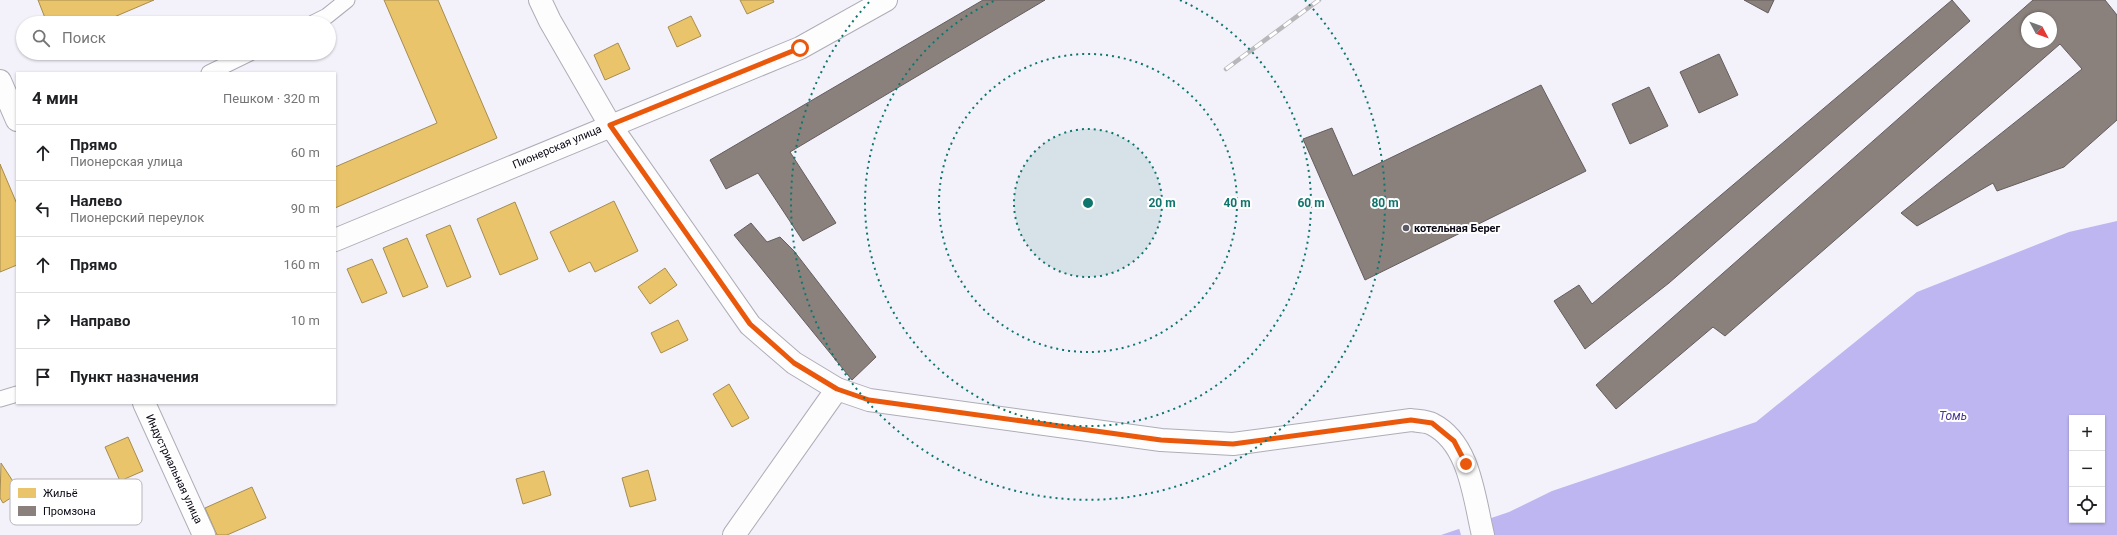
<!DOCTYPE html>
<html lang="ru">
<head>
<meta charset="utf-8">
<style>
  :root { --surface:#fff; --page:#f2f2f2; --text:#202124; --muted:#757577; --line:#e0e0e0 }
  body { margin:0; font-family:Roboto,sans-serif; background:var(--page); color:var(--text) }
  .controls { position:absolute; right:12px; bottom:12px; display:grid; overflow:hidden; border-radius:0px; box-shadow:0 1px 3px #0004 }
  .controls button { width:36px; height:36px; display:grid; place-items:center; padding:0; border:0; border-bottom:1px solid var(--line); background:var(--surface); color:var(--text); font:20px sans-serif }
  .compass { position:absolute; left:2021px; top:12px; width:36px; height:36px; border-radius:50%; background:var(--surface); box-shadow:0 1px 3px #0004; rotate:131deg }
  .stop { position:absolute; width:12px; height:12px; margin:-9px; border:3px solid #ea580c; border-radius:50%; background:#fff }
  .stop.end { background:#ea580c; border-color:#fff; box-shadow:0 1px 4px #0008 }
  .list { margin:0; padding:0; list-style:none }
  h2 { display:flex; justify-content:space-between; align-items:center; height:52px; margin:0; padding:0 16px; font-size:17px }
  h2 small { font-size:13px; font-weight:400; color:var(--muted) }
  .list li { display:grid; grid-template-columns:26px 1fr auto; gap:12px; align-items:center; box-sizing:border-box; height:56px; padding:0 16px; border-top:1px solid var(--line) }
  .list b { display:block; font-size:15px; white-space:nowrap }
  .list p { margin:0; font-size:13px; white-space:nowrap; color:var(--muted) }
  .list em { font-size:13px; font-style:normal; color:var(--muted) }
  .icon { flex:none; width:22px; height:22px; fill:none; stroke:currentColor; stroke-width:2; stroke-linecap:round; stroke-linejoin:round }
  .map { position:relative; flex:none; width:2117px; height:535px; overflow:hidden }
  .search { position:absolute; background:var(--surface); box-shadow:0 1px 3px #0004; left:16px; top:16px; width:320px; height:44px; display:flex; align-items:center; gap:10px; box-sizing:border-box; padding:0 14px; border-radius:22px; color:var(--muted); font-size:15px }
  .panel { position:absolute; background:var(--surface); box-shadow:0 1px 3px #0004; left:16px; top:72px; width:320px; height:332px; border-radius:0px }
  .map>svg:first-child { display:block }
</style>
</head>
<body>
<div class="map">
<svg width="2117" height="535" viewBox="0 0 2117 535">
  <rect width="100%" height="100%" fill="#f3f2fa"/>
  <path fill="#bdb6f1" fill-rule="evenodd" d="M2117,221V535H1441L1509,512L1552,491L1756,422L1917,292L2069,232ZM2072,418H2102V520H2072Z"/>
  <path fill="#f3f2fa" d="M1489,517L1494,535H1461L1459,528Z"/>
  <path fill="#e9c46a" stroke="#a68c50" d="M38,0H154L100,23H47Z
    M384,0H438L497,138L335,208V167L437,123Z
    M740,0H773L774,2L747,14Z
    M691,16L701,36L677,47L668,27Z
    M618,43L630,69L605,80L594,55Z
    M0,164L17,204V265L0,272Z
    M614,201L638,251L595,272L590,262L569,272L550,232Z
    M515,202L538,259L500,275L477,219Z
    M450,225L471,277L447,287L426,235Z
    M407,238L428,287L403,297L383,248Z
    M372,259L387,293L362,303L347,269Z
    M665,268L677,285L650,304L638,287Z
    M678,320L688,340L661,353L651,333Z
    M729,384L749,418L732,427L713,394Z
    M128,437L143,471L120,481L105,447Z
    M1,463L20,492L3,503L0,498Z
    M648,470L656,500L630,507L622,478Z
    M544,471L551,495L523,504L516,479Z
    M252,487L266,518L227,535H217L205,508Z"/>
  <path fill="#8a817c" stroke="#645d5d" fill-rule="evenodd" d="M983,0H1045L790,152L836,223L803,241L758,173L726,189L710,160Z
    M1744,0H1774L1768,13Z
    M1952,0L1970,21L1669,283L1585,349L1554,301L1579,285L1592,304Z
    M2033,0H2105L2117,15V120L2064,167L1997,191L1993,183L1917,226L1901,213L2082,69L2060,44L1725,336L1713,327L1616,409L1596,385ZM2027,18H2051V42H2027Z
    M1719,54L1738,95L1699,113L1680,72Z
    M1541,85L1586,171L1365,280L1303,139L1332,128L1353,176Z
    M1649,87L1668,126L1630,144L1612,104Z
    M751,223L767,242L780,237L794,251L876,357L852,380L734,235Z"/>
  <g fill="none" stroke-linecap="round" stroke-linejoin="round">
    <defs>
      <path id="lane" d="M313,23L327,16L347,0
        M209,73L250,53
        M0,399L17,394"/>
      <path id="street" d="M0,81L17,120
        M335,240L800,48L886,0
        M144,403L204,535
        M734,535L837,389"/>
      <path id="secondary" d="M540,0L550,21L610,125L750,325L794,363L837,389L869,400L1161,440L1233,444L1411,420C1417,421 1427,421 1432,424C1470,443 1474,498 1483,535"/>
    </defs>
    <use href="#lane" stroke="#aeadb7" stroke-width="17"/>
    <use href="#street" stroke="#aeadb7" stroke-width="24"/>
    <use href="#secondary" stroke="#aeadb7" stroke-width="24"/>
    <use href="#lane" stroke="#fdfdfe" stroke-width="15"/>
    <use href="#street" stroke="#fdfdfe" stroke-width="22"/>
    <use href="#secondary" stroke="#fdfdfe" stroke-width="22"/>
    <defs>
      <path id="rail" d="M1226,69L1319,0"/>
    </defs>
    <use href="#rail" stroke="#b8b7ba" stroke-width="4.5"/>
    <use href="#rail" stroke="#fff" stroke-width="3" stroke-dasharray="9" stroke-linecap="butt"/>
  </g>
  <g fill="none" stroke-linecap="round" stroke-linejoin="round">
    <path stroke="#ea580c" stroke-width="5" d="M800,48L610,125L750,324L794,363L837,389L869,400L1161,440L1233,444L1411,420L1432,423L1454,441L1466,464"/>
  </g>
  <circle cx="1088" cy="203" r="74" fill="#0f766e" fill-opacity=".12"/>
  <g fill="none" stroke="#0f766e" stroke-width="2" stroke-dasharray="2 4">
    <circle cx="1088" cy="203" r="74"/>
    <circle cx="1088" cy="203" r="149"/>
    <path d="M1180 0A223 223 0 1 1 996 0"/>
    <path d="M1305 0A297 297 0 1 1 871 0"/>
  </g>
  <circle fill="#5c5b65" stroke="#fff" stroke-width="1.5" cx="1406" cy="228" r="4"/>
  <g text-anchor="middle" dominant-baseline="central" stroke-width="4" stroke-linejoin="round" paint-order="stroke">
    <g font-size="11" fill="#0b0915" stroke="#fff">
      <text transform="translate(557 147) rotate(-23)">Пионерская улица</text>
      <text transform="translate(174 469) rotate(65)">Индустриальная улица</text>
    </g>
    <g font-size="11" font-weight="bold" fill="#0b0915" stroke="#fff" text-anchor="start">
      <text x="1414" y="228">котельная Берег</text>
    </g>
    <g font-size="12" font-style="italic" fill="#4c3894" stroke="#fff">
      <text x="1953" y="416">Томь</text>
    </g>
  </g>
  <rect x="10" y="479" width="132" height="46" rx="6" fill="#fff" stroke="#b6b5b9" stroke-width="1"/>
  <rect x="18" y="488" width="18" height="10" fill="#e9c46a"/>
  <rect x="18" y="506" width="18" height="10" fill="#8a817c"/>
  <g font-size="11" fill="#0b0915">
    <text x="43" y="497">Жильё</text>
    <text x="43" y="515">Промзона</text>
  </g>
  <circle cx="1088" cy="203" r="6" fill="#0f766e" stroke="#fff" stroke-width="2"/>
  <g font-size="12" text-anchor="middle" font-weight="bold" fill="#0f766e" stroke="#fff" stroke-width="4" stroke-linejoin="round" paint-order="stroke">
    <text x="1162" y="207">20 m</text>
    <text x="1237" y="207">40 m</text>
    <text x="1311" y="207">60 m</text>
    <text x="1385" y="207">80 m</text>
  </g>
</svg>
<div class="controls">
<button>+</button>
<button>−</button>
<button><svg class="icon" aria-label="locate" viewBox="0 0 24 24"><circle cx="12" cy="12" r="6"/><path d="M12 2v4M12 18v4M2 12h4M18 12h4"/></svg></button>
</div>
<svg class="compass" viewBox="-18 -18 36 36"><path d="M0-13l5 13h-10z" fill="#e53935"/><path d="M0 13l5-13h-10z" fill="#757577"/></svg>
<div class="stop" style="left:800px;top:48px"></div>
<div class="stop end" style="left:1466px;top:464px"></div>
<div class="search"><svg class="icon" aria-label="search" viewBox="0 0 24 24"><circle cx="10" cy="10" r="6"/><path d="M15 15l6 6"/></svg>Поиск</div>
<section class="panel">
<h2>4 мин<small>Пешком · 320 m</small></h2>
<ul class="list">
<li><svg class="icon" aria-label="ahead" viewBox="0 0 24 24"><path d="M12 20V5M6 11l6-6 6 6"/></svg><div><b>Прямо</b><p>Пионерская улица</p></div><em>60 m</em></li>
<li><svg class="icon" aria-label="left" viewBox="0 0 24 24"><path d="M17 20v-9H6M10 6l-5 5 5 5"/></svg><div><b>Налево</b><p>Пионерский переулок</p></div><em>90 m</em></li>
<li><svg class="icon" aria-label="ahead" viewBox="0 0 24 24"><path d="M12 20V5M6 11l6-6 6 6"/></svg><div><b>Прямо</b></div><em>160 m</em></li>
<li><svg class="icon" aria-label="right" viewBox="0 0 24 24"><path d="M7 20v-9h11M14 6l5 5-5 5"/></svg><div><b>Направо</b></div><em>10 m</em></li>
<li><svg class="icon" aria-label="arrive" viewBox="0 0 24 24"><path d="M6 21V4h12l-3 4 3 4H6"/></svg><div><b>Пункт назначения</b></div></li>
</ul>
</section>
</div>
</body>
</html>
